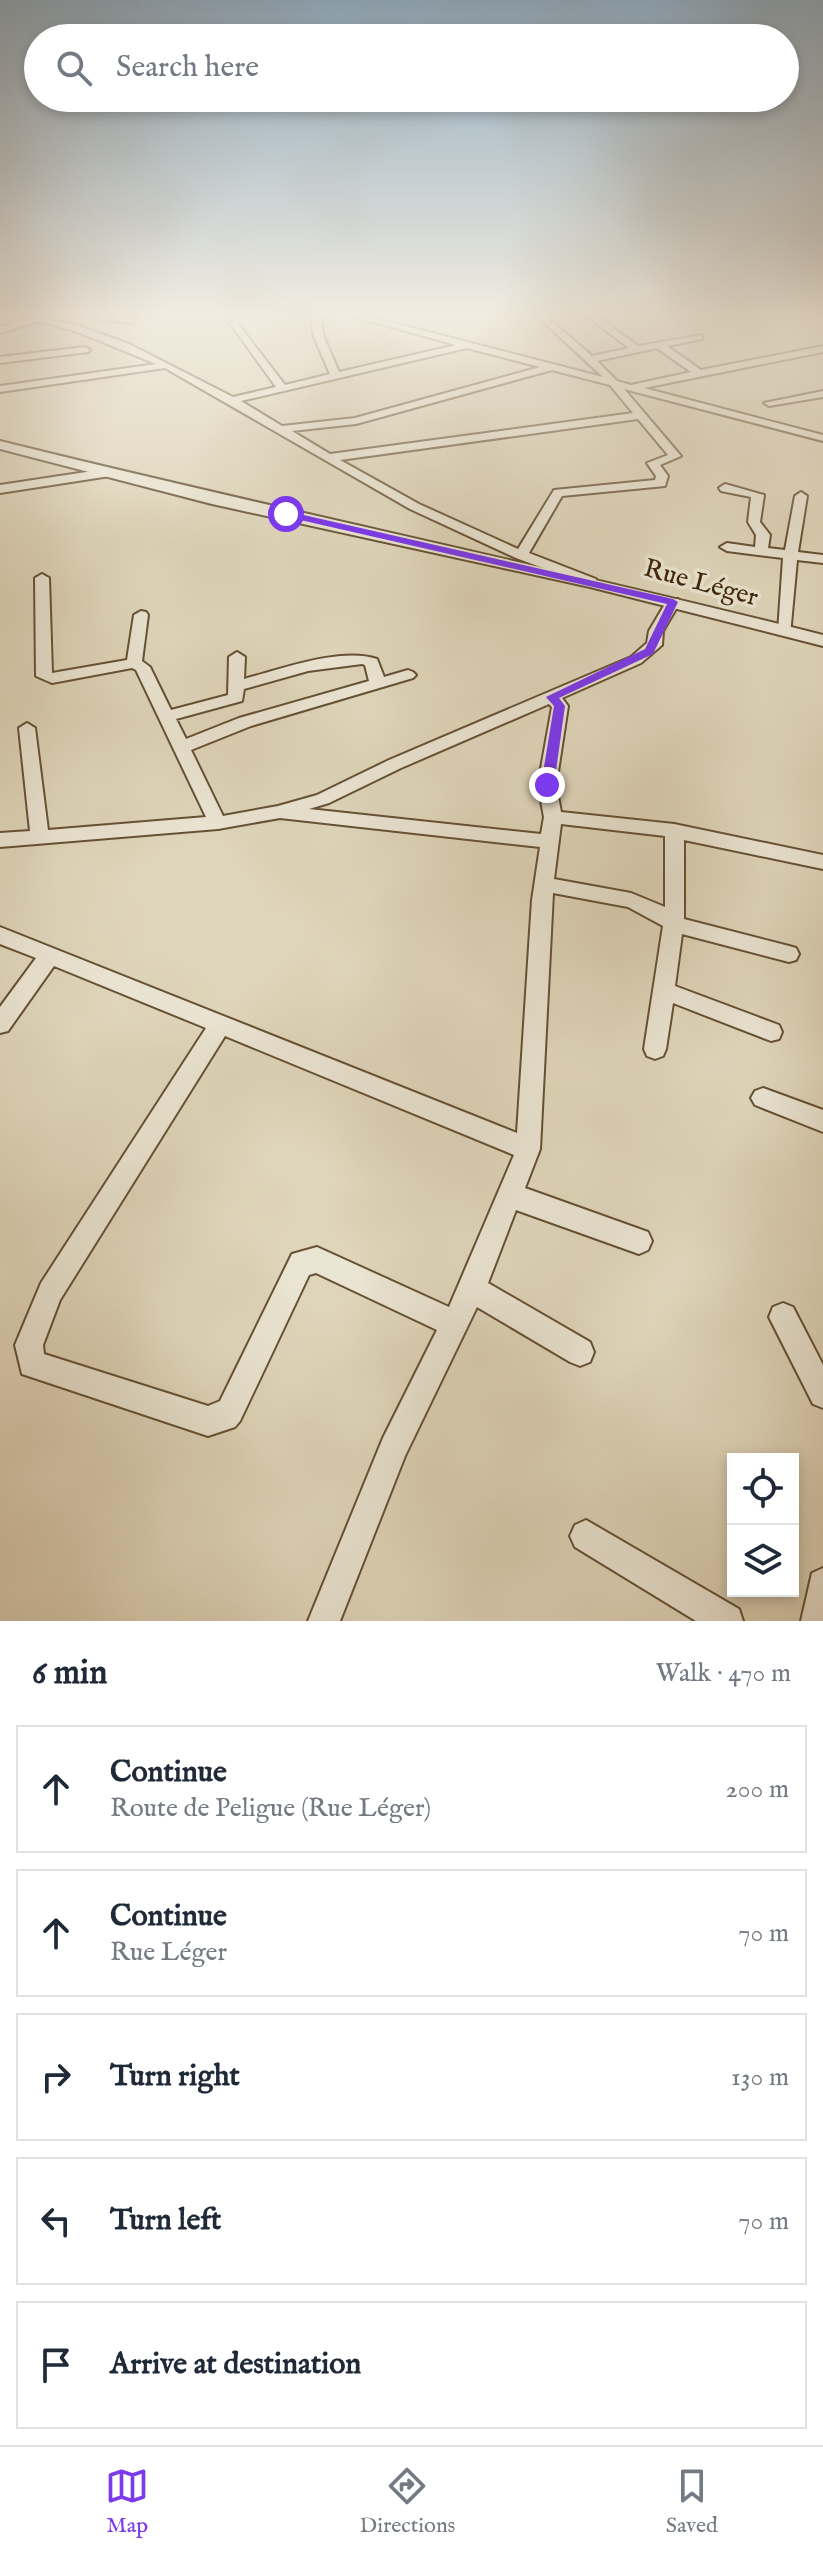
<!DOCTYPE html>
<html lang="en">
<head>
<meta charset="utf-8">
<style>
  :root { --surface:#fff; --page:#f2f2f3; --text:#1f2937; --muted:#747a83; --line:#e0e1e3; --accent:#7c3aed }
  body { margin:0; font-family:"IM FELL English",serif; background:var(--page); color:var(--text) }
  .controls { position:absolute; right:24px; bottom:24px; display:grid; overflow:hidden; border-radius:0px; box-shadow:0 4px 12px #0003 }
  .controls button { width:72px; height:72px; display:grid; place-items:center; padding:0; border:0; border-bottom:2px solid var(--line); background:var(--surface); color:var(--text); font:40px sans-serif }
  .stop { position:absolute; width:24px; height:24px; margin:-18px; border:6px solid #7c3aed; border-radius:50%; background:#fff }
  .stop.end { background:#7c3aed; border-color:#fff; box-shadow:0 2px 8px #0008 }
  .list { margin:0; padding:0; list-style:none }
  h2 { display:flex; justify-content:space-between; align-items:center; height:104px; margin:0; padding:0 32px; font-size:34px }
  h2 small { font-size:26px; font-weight:400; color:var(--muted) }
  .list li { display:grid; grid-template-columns:52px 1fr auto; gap:24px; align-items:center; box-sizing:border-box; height:128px; margin:0 16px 16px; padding:0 16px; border:2px solid var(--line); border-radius:0px }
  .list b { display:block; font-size:30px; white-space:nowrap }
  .list p { margin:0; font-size:26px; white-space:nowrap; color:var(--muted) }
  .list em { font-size:26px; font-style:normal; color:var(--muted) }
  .icon { flex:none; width:44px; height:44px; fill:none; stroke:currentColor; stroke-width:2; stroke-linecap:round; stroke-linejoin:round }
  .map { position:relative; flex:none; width:823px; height:1621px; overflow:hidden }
  .search { position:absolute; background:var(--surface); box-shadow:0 4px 12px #0003; left:24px; right:24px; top:24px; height:88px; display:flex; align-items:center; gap:20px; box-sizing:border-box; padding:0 28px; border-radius:44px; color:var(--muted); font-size:30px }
  .sheet { height:824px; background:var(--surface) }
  nav { display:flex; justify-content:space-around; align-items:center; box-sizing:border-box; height:112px; border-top:2px solid var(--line); background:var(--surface); font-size:22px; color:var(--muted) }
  nav a { display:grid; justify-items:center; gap:4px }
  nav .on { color:var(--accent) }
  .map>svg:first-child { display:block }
</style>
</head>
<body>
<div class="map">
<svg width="823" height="1621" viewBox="0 0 823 1621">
  <rect width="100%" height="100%" fill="#dfd5ba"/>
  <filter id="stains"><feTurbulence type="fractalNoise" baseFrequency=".0025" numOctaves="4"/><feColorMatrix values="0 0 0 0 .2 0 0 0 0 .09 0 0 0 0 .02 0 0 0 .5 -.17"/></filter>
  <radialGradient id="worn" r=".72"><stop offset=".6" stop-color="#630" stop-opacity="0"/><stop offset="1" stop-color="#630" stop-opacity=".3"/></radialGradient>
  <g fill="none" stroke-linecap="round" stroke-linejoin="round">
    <defs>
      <path id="minor" d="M26,316H41L82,327L129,344L233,397L276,387L230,323L235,320L285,385L330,374L314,337L310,316H320L324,337L339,372L456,345L352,316H367L603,377L537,316H546L592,356L629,348L587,316H597L638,346L702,335V339L667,346L701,370L823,346V352L644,388L823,435V441L624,389L681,456L660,465L668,476L665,486L562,496L529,553L596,579V585L591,586L516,558L410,509L165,368L0,392V386L156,364L75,331L38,321L0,333V327L27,318ZM467,348L540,367L355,418L282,426L241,401ZM657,348L691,372L631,385L617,381L597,361ZM552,370L610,385L633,413L330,454L292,431L356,424ZM638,419L668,455L647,463L656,476L655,480L554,490L518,549L419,504L340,460Z
        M70,316H114L135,320L130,323Z
        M673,316H682L683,317L678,320Z
        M85,347L90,350L88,352L0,363V357Z
        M823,391V397L769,406L764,403Z
        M106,469L110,470V476L0,493V485Z
        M725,484L764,495L760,522L770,535L768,548L785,550L795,496L801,492L807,496L798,552L823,555V563L797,560L790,635L785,636L778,632L783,558L727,551L720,547L727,543L755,547L756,535L748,522L751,497L721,491L719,488Z
        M42,574L49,578L52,673L127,660L134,615L141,611L146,612L148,615L142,661L150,667L171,710L228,695L229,657L237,652L245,657L244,679C281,669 341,647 377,659L384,677L408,670L413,672L416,675L413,678L251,726L191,750L223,816L278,806L317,795L389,760L631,657L647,643L649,631L668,599H678L680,602L663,631L662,645L641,663L562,698L568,706L556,785L561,812L674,824L823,855V869L684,840V919L789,946L796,948L799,954L796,960L789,962L682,934L675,986L779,1025L782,1032L779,1039L771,1041L673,1003L666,1049L663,1056L655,1059L647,1056L644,1049L663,926L628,907L553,893L540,1149L525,1188L648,1232L652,1241L648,1250L639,1254L516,1210L488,1283L590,1342L594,1352L590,1362L580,1366L570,1362L477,1307L405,1456L340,1621H308L383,1438L437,1330L316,1273L309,1275L240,1421L235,1427L208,1436L22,1374L15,1345L41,1283L206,1028L54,966L8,1031L0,1033V1007L36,958L0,944V927L517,1133L532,900L540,847L280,818L218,829L0,847V833L30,831L19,728L27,723L35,728L48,830L206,817L136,670L132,668L52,683L36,676L35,578ZM362,664L365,665L369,681L239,718L186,739L176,719L242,701L244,689L308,671ZM549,704L552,707L538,785L544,817L541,834L309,809L329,803L401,768ZM561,824L665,836V907L631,893L554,879ZM225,1036L514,1155L449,1307L317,1247L292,1254L220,1401L208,1406L44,1354L43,1345L60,1300Z
        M763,1088L823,1110V1132L755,1105L751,1098L755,1091Z
        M783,1303L793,1307L823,1365V1408L813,1404L769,1317L773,1307Z
        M586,1520L739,1609L743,1621H696L575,1547L570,1536L575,1525Z
        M823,1568V1621H801L812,1573Z"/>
      <path id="tertiary" d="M0,441C274,509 550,566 823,635V646L590,587L212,504L0,449Z"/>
    </defs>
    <use href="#minor" stroke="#665134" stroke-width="4"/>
    <use href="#tertiary" stroke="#665134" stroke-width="4"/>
    <use href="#minor" fill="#eae4d2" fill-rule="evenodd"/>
    <use href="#tertiary" fill="#eae4d2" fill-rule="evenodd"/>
  </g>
  <linearGradient id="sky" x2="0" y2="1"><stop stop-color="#8ea9bd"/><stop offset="0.58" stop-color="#f1ece0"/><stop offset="1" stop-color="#f1ece0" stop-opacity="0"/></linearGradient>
  <rect width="823" height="543" fill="url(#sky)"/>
  <path fill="#7c3aed" d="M286,511L673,599L678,602L653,654L559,698L565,706L554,785L547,789L541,785L554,706L546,697L645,649L667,604L283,516Z"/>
  <g text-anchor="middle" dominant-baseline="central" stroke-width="7" stroke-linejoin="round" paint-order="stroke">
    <g font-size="26" fill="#3e2508" stroke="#eae4d2">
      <text transform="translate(701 583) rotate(15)">Rue Léger</text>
    </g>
  </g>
  <rect width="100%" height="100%" filter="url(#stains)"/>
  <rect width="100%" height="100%" fill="url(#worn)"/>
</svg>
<div class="controls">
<button><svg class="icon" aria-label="locate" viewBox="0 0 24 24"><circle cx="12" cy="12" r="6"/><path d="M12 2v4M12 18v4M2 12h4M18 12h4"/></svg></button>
<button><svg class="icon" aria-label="layers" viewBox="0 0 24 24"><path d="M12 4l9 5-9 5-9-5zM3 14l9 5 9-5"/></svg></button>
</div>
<div class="stop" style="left:286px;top:514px"></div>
<div class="stop end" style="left:547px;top:785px"></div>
<div class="search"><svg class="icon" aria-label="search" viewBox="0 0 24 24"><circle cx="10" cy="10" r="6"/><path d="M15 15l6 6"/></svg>Search here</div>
</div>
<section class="sheet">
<h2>6 min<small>Walk · 470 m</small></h2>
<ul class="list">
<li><svg class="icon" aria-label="ahead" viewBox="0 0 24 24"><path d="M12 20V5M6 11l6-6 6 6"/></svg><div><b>Continue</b><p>Route de Peligue (Rue Léger)</p></div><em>200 m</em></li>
<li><svg class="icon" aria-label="ahead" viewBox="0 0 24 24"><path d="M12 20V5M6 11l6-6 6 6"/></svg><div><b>Continue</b><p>Rue Léger</p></div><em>70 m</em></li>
<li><svg class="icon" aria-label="right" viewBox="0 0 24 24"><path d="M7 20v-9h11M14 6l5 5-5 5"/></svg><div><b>Turn right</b></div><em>130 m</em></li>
<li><svg class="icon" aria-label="left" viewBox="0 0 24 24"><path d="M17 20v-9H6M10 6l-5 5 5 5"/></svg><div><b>Turn left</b></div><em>70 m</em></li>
<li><svg class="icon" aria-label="arrive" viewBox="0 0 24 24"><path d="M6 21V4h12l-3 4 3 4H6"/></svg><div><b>Arrive at destination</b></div></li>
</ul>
</section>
<nav>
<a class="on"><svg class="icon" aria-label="map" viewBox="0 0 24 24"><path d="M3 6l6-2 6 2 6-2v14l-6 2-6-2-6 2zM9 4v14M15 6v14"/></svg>Map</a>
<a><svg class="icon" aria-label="directions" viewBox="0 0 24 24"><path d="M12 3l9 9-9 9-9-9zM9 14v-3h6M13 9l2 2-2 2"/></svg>Directions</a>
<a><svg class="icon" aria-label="saved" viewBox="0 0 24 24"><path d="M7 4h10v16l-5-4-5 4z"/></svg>Saved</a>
</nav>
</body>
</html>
